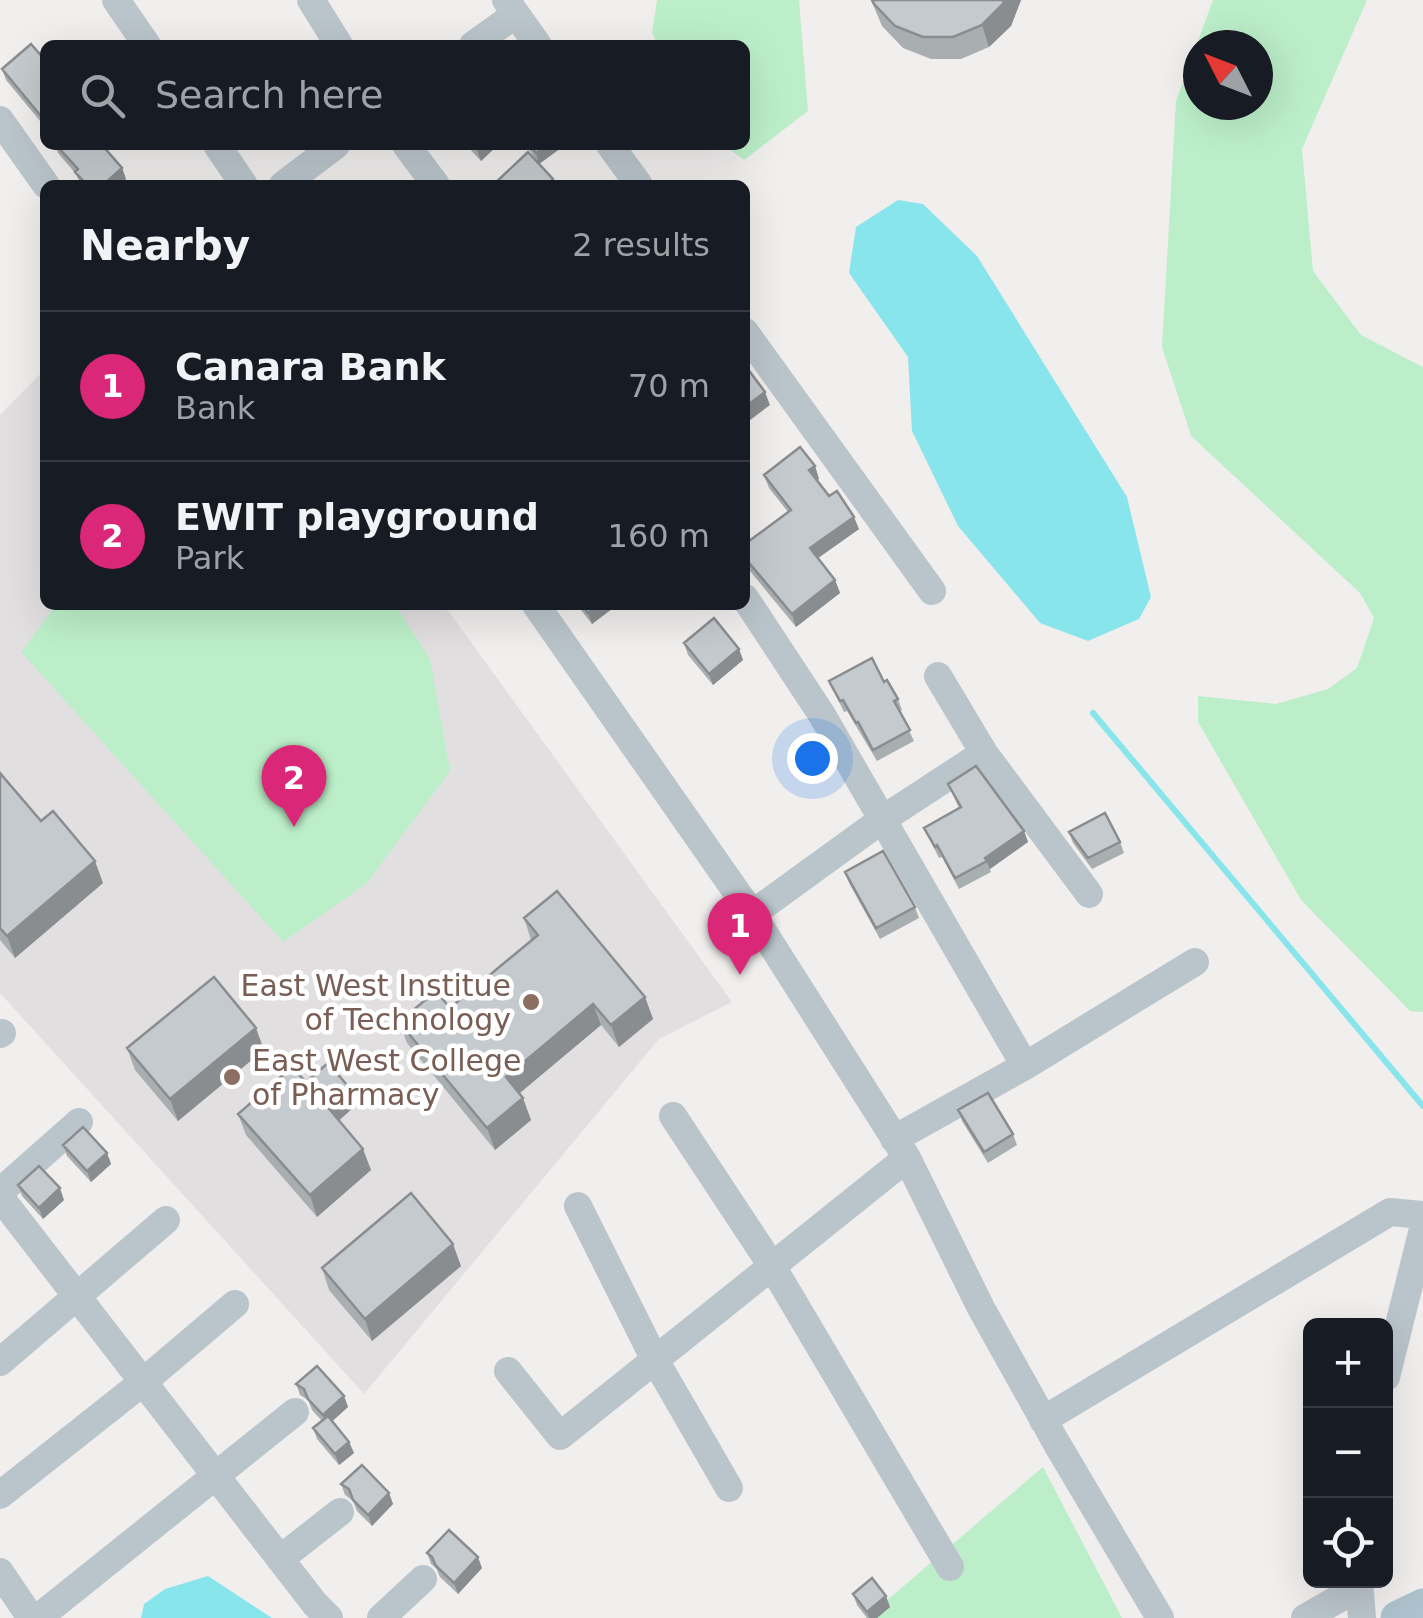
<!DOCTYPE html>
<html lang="en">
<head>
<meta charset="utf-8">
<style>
  :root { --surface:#171b24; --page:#20242c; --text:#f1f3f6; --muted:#9ea1a6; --line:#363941; --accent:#db2777 }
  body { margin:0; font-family:"DejaVu Sans",sans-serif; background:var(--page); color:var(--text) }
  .controls { position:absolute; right:30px; bottom:30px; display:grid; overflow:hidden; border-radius:15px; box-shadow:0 10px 40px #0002 }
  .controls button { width:90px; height:90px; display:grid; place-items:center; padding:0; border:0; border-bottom:2px solid var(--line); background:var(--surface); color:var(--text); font:50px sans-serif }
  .compass { position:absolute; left:1183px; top:30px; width:90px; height:90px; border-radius:50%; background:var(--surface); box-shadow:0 10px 40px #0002; rotate:312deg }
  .you { position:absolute; left:812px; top:758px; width:35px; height:35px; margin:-25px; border:8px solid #fff; border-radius:50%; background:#1a73e8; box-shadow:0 0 0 15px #1a73e833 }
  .badge { display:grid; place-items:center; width:65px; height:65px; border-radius:50%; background:var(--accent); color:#fff; font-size:32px; font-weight:700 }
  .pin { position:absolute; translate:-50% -82px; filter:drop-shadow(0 2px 5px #0008) }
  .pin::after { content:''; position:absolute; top:52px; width:35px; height:30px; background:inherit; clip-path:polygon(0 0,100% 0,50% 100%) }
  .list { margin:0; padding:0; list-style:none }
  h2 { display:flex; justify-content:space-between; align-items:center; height:130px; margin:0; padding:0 40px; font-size:42px }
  h2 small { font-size:32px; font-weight:400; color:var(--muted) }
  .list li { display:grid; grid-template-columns:65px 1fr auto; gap:30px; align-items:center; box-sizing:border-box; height:150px; padding:0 40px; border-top:2px solid var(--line) }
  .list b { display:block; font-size:38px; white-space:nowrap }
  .list p { margin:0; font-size:32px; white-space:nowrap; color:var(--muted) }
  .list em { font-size:32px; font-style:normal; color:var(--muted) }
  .icon { flex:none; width:55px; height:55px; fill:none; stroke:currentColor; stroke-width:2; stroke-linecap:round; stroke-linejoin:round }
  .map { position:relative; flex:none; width:1423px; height:1618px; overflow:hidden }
  .search { position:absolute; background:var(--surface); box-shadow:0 10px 40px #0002; left:40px; top:40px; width:710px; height:110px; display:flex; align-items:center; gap:25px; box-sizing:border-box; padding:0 35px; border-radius:15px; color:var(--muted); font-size:38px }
  .panel { position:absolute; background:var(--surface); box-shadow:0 10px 40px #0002; left:40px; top:180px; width:710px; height:430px; border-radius:15px }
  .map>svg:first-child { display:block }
</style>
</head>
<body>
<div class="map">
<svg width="1423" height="1618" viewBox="0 0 1423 1618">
  <rect width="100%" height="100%" fill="#f1eeee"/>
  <path fill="#e2dfe1" d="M45,369V605H444L732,1002L659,1039L364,1394L0,993V415Z"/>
  <path fill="#bcefc9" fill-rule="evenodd" d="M657,0H799L808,111L744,160L724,145H745V45H658L652,33Z
    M1213,0H1367L1302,149L1313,271L1361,335L1423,367V1012L1410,1011L1301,900L1198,722V696L1276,704L1328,689L1357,668L1374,618L1360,593L1191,436L1162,347L1176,101ZM1258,45V105H1198V45Z
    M56,605H395L430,659L450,771L367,883L283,942L21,652Z
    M1043,1467L1122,1618H866Z"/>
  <path fill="#89e5ec" d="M898,200L923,204L977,256L1127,497L1151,597L1139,619L1088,641L1040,623L958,526L912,431L908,357L849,273L856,227Z
    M208,1576L272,1618H141L144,1604L165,1589Z"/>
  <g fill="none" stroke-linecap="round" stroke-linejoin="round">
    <path stroke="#89e5ec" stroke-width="6" d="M1093,713L1423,1106"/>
    <path stroke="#bac5cb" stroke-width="28" d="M116,0L147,45
      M311,0L339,45
      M506,0L538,45
      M473,45L516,14
      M0,120L46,185
      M217,145L244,185
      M406,145L436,185
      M610,145L639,185
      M283,185L336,145
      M745,332L932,591
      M745,598L822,715L1025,1066
      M536,605L752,914L907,1158L981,1308L1057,1444L1160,1618
      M938,676L984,753L1089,894
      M752,914L883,819L984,753
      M0,1034L2,1033
      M673,1116L772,1266L950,1567
      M894,1139L1025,1066L1195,962
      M0,1192L79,1122
      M0,1197L315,1604L329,1618
      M578,1206L655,1360L729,1488
      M0,1362L166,1220
      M508,1371L560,1436L907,1158
      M1386,1377L1423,1229
      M1043,1420L1390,1212L1423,1215
      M0,1495L143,1382L235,1304
      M280,1559L340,1512
      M0,1572L31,1618
      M1359,1580L1362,1618
      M38,1618L295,1412
      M381,1618L423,1579
      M1305,1618L1340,1598"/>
    <path stroke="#aec2cd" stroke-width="35" d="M1398,1618L1423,1606"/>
  </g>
  <path fill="#a9aeb1" d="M871,0H1021L1011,26L989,47L961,59H931L903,48L882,26Z
    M45,60V127L6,80L2,69Z
    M55,145H106L107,149L106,150L122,168L126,179L120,185H81L76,174L58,153Z
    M466,145H498L481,161Z
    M526,145H565L539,164Z
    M815,466L819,479L817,480L859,529L818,558L835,580L840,593L796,627L745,565V544L788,512L769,488L764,475Z
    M577,605H617L592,624Z
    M684,643L739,649L743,660L713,685L688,655Z
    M829,681L884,682L898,699L902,710L900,711L914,741L877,761L847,711L844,712Z
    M0,773L41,821L103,883L15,958L0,940Z
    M948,784L1024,831L1028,842L990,869L991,872L959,889L942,857L939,858L924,828L959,808Z
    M1069,832L1120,842L1124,853L1092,869L1073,843Z
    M845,872L915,907L919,918L880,939L849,883Z
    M524,918L645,997L653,1019L619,1047L601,1025L519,1093L531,1120L495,1150L407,1043L399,1022L450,1008L531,940Z
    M127,1048L264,1050L178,1121L135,1070Z
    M306,1082L355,1106L339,1120L371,1170L317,1217L246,1135L238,1114Z
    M958,1110L1013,1134L1017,1145L988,1163L962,1121Z
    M63,1145L107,1153L111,1164L91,1182L67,1156Z
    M18,1185L64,1200L43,1219L22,1196Z
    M461,1266L372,1341L329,1290L322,1268Z
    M296,1384L344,1396L348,1407L332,1421L349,1442L354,1453L339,1465L317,1439L313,1428L322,1421L312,1410L308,1400L300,1395Z
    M341,1484L389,1493L393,1504L372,1526L357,1511L353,1501L345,1495Z
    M427,1553L482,1568L458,1594L440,1577L436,1568L431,1564Z
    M853,1594L890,1607L877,1618H867L857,1605Z"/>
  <path fill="#8a8d90" d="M1004,0H1021L1011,26L989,47L982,25Z
    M483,145H498L481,161L477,150Z
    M547,145H565L539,164L536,153Z
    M122,168L126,179L120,185H103Z
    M765,392L770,405L745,424V407Z
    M815,466L819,479L813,483L809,470Z
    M854,517L859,529L814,561L810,548Z
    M835,580L840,593L796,627L792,614Z
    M598,605H617L592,624L588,613Z
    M739,649L743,660L713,685L709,674Z
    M1024,831L1028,842L990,869L985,858Z
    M95,861L103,883L15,958L7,936Z
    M645,997L653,1019L619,1047L611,1025Z
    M593,1004L601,1025L514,1098L506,1077Z
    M256,1028L264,1050L178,1121L170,1099Z
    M347,1085L355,1106L333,1126L325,1104Z
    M523,1098L531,1120L495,1150L487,1128Z
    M363,1149L371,1170L317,1217L310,1195Z
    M107,1153L111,1164L91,1182L87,1171Z
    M60,1188L64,1200L43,1219L39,1208Z
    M453,1244L461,1266L372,1341L365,1319Z
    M344,1396L348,1407L327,1426L323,1415Z
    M349,1442L354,1453L339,1465L335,1454Z
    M389,1493L393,1504L372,1526L368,1515Z
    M478,1557L482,1568L458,1594L454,1583Z
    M886,1596L890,1607L877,1618H869L867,1612Z"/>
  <path fill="#c5cace" stroke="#8a8d90" stroke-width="2.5" d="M872,0H1004L1003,4L982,25L953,37H923L895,26L874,4Z
    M31,44L45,60V121L2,69Z
    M56,145H102L122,168L103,185H87L75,172L78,169Z
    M530,145H547L536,153Z
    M528,152L553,179L548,185H493Z
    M747,368L765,392L745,407V369Z
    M800,447L815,466L809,470L829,496L837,491L854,517L810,548L835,580L792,614L745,558V544L791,510L764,475Z
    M582,605H598L588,613Z
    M714,618L739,649L709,674L684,643Z
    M872,658L884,682L887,680L898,699L894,701L910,730L873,750L858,722L856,723L843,700L840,701L829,681Z
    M976,766L1024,831L985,858L987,861L955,878L937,845L935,847L924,828L961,807L948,784Z
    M0,773L41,821L53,811L95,861L7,936L0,928Z
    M1105,813L1120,842L1088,858L1069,832Z
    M883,851L915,907L876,928L845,872Z
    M557,891L645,997L611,1025L593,1004L506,1077L523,1098L487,1128L399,1022L436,991L450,1008L538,935L524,918Z
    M214,977L256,1028L170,1099L127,1048Z
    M328,1063L347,1085L325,1104L363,1149L310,1195L238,1114L292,1067L306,1082Z
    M988,1093L1013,1134L984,1152L958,1110Z
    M83,1127L107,1153L87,1171L63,1145Z
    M39,1166L60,1188L39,1208L18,1185Z
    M411,1193L453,1244L365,1319L322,1268Z
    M317,1366L344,1396L323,1415L308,1399L304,1389L296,1384Z
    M328,1416L349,1442L335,1454L313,1428Z
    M362,1465L389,1493L368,1515L353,1500L349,1489L341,1484Z
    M449,1530L478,1557L454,1583L436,1566L432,1557L427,1553Z
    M872,1578L886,1596L867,1612L853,1594Z"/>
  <g fill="#8d6e63" stroke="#fff" stroke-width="4">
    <circle cx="531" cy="1002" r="10"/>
    <circle cx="232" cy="1077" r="10"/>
  </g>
  <g text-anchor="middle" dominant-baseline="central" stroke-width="9" stroke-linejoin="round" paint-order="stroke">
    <g font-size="30" fill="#785e54" stroke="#fff" text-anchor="end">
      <text x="511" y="985">East West Institue<tspan x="511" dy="34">of Technology</tspan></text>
      <text x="252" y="1060" text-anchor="start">East West College<tspan x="252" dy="34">of Pharmacy</tspan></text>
    </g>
  </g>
</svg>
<div class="controls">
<button>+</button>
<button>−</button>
<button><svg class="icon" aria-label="locate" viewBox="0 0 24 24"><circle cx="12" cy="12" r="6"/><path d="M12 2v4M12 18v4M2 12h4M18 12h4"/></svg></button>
</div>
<svg class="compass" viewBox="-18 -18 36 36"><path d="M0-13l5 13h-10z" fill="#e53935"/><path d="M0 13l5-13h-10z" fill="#9ea1a6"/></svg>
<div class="you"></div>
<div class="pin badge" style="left:740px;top:975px">1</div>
<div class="pin badge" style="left:294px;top:827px">2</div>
<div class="search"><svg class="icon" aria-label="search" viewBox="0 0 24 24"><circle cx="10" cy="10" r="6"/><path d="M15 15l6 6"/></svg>Search here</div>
<section class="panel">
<h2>Nearby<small>2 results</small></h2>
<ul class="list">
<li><span class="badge">1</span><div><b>Canara Bank</b><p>Bank</p></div><em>70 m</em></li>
<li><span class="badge">2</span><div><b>EWIT playground</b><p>Park</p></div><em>160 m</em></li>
</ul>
</section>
</div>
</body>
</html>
